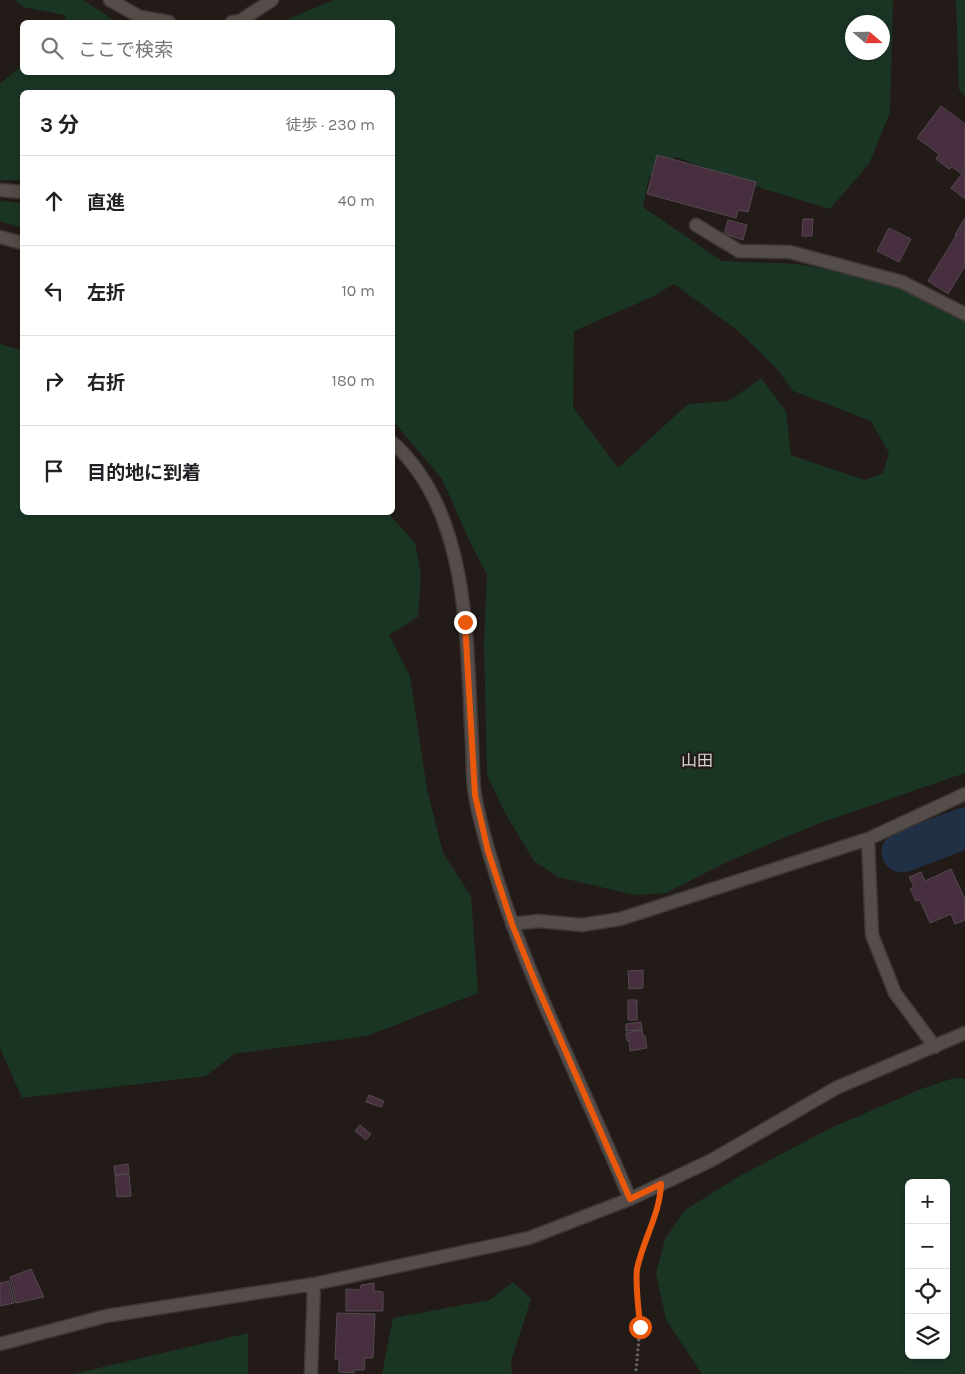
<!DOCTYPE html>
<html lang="ja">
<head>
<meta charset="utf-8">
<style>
  :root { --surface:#fff; --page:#f2f2f2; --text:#202124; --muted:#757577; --line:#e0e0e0 }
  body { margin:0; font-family:Karla,"Noto Sans JP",sans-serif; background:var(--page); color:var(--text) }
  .controls { position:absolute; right:15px; bottom:15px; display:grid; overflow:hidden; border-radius:8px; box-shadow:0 2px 8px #0003 }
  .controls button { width:45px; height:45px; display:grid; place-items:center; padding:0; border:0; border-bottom:1px solid var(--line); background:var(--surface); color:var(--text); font:25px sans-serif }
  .compass { position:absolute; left:845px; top:15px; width:45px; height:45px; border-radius:50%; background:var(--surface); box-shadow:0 2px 8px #0003; rotate:110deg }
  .stop { position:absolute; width:15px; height:15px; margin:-11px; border:4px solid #ea580c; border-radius:50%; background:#fff }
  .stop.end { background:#ea580c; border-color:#fff; box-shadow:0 1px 5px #0008 }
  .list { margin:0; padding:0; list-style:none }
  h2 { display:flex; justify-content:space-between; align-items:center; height:65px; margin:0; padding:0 20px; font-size:21px }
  h2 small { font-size:16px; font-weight:400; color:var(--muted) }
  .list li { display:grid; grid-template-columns:32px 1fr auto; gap:15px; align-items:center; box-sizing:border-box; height:90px; padding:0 20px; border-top:1px solid var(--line) }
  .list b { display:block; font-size:19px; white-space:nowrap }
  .list em { font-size:16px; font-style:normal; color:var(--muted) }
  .icon { flex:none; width:28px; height:28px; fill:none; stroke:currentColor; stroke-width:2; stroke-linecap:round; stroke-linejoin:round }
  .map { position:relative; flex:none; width:965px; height:1374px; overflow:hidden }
  .search { position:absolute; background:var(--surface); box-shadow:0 2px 8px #0003; left:20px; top:20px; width:375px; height:55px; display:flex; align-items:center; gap:12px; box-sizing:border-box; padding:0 18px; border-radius:8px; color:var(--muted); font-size:19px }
  .panel { position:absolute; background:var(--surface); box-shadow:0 2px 8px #0003; left:20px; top:90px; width:375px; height:425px; border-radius:8px }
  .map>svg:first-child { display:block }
</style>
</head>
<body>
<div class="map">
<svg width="965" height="1374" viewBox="0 0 965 1374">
  <rect width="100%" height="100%" fill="#221b18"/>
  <path fill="#1b3525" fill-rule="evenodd" d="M14,0H83L117,22H67L64,15L23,7Z
    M334,0H893L890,112L869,164L830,209L764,189L676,157L649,177L643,207L722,261L797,264L897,282L965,318V773L820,823L731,860L666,893L635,895L558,877L534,861L505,813L487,775L484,642L487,575L471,544L442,479L393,421L392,92H22V180H0V84L22,65V72H392V22H281ZM852,22H882V52H852ZM674,284L737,330L777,369L793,391L871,421L889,453L883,473L865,480L791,455L786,411L761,378L729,401L688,404L618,468L573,407L574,331L652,297Z
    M956,0H965V96L959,90Z
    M0,201L22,203V228L0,221Z
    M0,344L22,350V512L388,513L415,543L421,574L418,617L389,635L410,676L427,789L443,853L471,896L478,993L367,1036L234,1054L206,1076L22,1098L0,1048Z
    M954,1078L965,1079V1374H702L666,1320L656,1273L665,1239L685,1210L738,1177L831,1128L921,1089ZM909,1183H946V1355H909Z
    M513,1282L531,1299L511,1361L512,1374H382L393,1318L490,1300Z
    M248,1333V1374H73Z"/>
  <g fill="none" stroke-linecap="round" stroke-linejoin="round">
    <path stroke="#203146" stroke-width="41" d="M902,852L965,828"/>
  </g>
  <path fill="#472f3f" stroke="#524a4f" d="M941,106L965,124V199L951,188L962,174L952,167L949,169L936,159L939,154L917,138Z
    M657,155L756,182L748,212L738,210L736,218L647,194Z
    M965,218V266L948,294L928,281L956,236L955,235Z
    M803,219H813L812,236H802Z
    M728,220L747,225L743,240L724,234Z
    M889,228L911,239L899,262L877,251Z
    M951,869L965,899V920L955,924L951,914L930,923L920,900L916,901L910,889L914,887L909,877L921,872L925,881Z
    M643,970V988L629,989L628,971Z
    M628,1000H637V1020H628Z
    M641,1022L642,1030L626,1031V1024Z
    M642,1030L643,1036H645L647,1048L630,1051L629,1040L627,1041L626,1033Z
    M369,1095L384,1101L381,1107L366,1102Z
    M360,1125L371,1134L366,1140L355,1131Z
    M128,1164L129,1173L115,1175L114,1166Z
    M129,1174L131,1196L117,1197L115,1175Z
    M31,1269L44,1297L16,1303L10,1277Z
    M9,1281L14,1303L0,1306V1283Z
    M374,1283V1291L383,1292V1311H346V1289L360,1290L361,1285Z
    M337,1313L375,1314L373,1358H365L364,1370H354V1373L339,1372V1359H335Z"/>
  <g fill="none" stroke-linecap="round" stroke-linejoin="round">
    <defs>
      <path id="minor" d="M110,0L140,17L169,22
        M232,22L240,21L272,0
        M0,190L22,192
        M696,225L739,251L790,252L902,282L965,314
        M0,237L22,243
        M392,442C472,513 466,645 472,743C473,760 472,778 475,795C480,826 490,856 499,885C534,993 587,1094 630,1199
        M868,839L872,935L895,993L935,1047
        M512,924L538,921L582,925L620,919L868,839L965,794
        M0,1344L106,1316L314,1284L529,1238L630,1199L712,1160L836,1088L965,1033
        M311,1374L314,1284"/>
    </defs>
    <use href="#minor" stroke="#3d3836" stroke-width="15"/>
    <path stroke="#6b6562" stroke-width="3" stroke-dasharray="2.5 2.5" stroke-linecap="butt" d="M636,1371L640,1327L637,1271L645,1240L658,1206"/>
    <use href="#minor" stroke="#544d49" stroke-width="12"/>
  </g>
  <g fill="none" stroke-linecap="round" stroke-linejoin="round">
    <path stroke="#ea580c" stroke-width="6" d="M465,622L475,795L488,851L512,924L534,979L630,1199L661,1184C660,1214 643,1240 637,1269C635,1284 639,1311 640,1327"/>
  </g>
  <g text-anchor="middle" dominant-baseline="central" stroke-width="4.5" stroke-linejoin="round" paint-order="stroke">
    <g font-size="16" fill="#dcd7d5" stroke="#221b18">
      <text x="697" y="760">山田</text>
    </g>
  </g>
</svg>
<div class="controls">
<button>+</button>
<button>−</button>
<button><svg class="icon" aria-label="locate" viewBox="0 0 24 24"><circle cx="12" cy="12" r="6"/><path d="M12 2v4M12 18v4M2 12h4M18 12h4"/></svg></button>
<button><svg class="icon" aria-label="layers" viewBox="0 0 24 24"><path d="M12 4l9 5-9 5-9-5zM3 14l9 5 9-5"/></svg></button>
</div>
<svg class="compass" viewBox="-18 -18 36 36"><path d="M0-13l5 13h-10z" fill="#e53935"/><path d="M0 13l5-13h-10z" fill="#757577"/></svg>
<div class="stop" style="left:640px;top:1327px"></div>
<div class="stop end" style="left:465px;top:622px"></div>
<div class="search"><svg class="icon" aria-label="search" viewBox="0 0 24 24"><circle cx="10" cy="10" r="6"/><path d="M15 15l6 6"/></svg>ここで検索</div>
<section class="panel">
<h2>3 分<small>徒歩 · 230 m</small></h2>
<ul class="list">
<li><svg class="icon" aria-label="ahead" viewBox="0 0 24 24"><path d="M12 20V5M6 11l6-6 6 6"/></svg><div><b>直進</b></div><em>40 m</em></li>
<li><svg class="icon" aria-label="left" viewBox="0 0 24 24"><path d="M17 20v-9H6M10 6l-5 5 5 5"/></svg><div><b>左折</b></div><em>10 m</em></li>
<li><svg class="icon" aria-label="right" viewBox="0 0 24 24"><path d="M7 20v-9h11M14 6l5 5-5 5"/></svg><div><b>右折</b></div><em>180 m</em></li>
<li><svg class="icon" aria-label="arrive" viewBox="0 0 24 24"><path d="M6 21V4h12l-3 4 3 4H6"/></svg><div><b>目的地に到着</b></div></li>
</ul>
</section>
</div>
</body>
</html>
